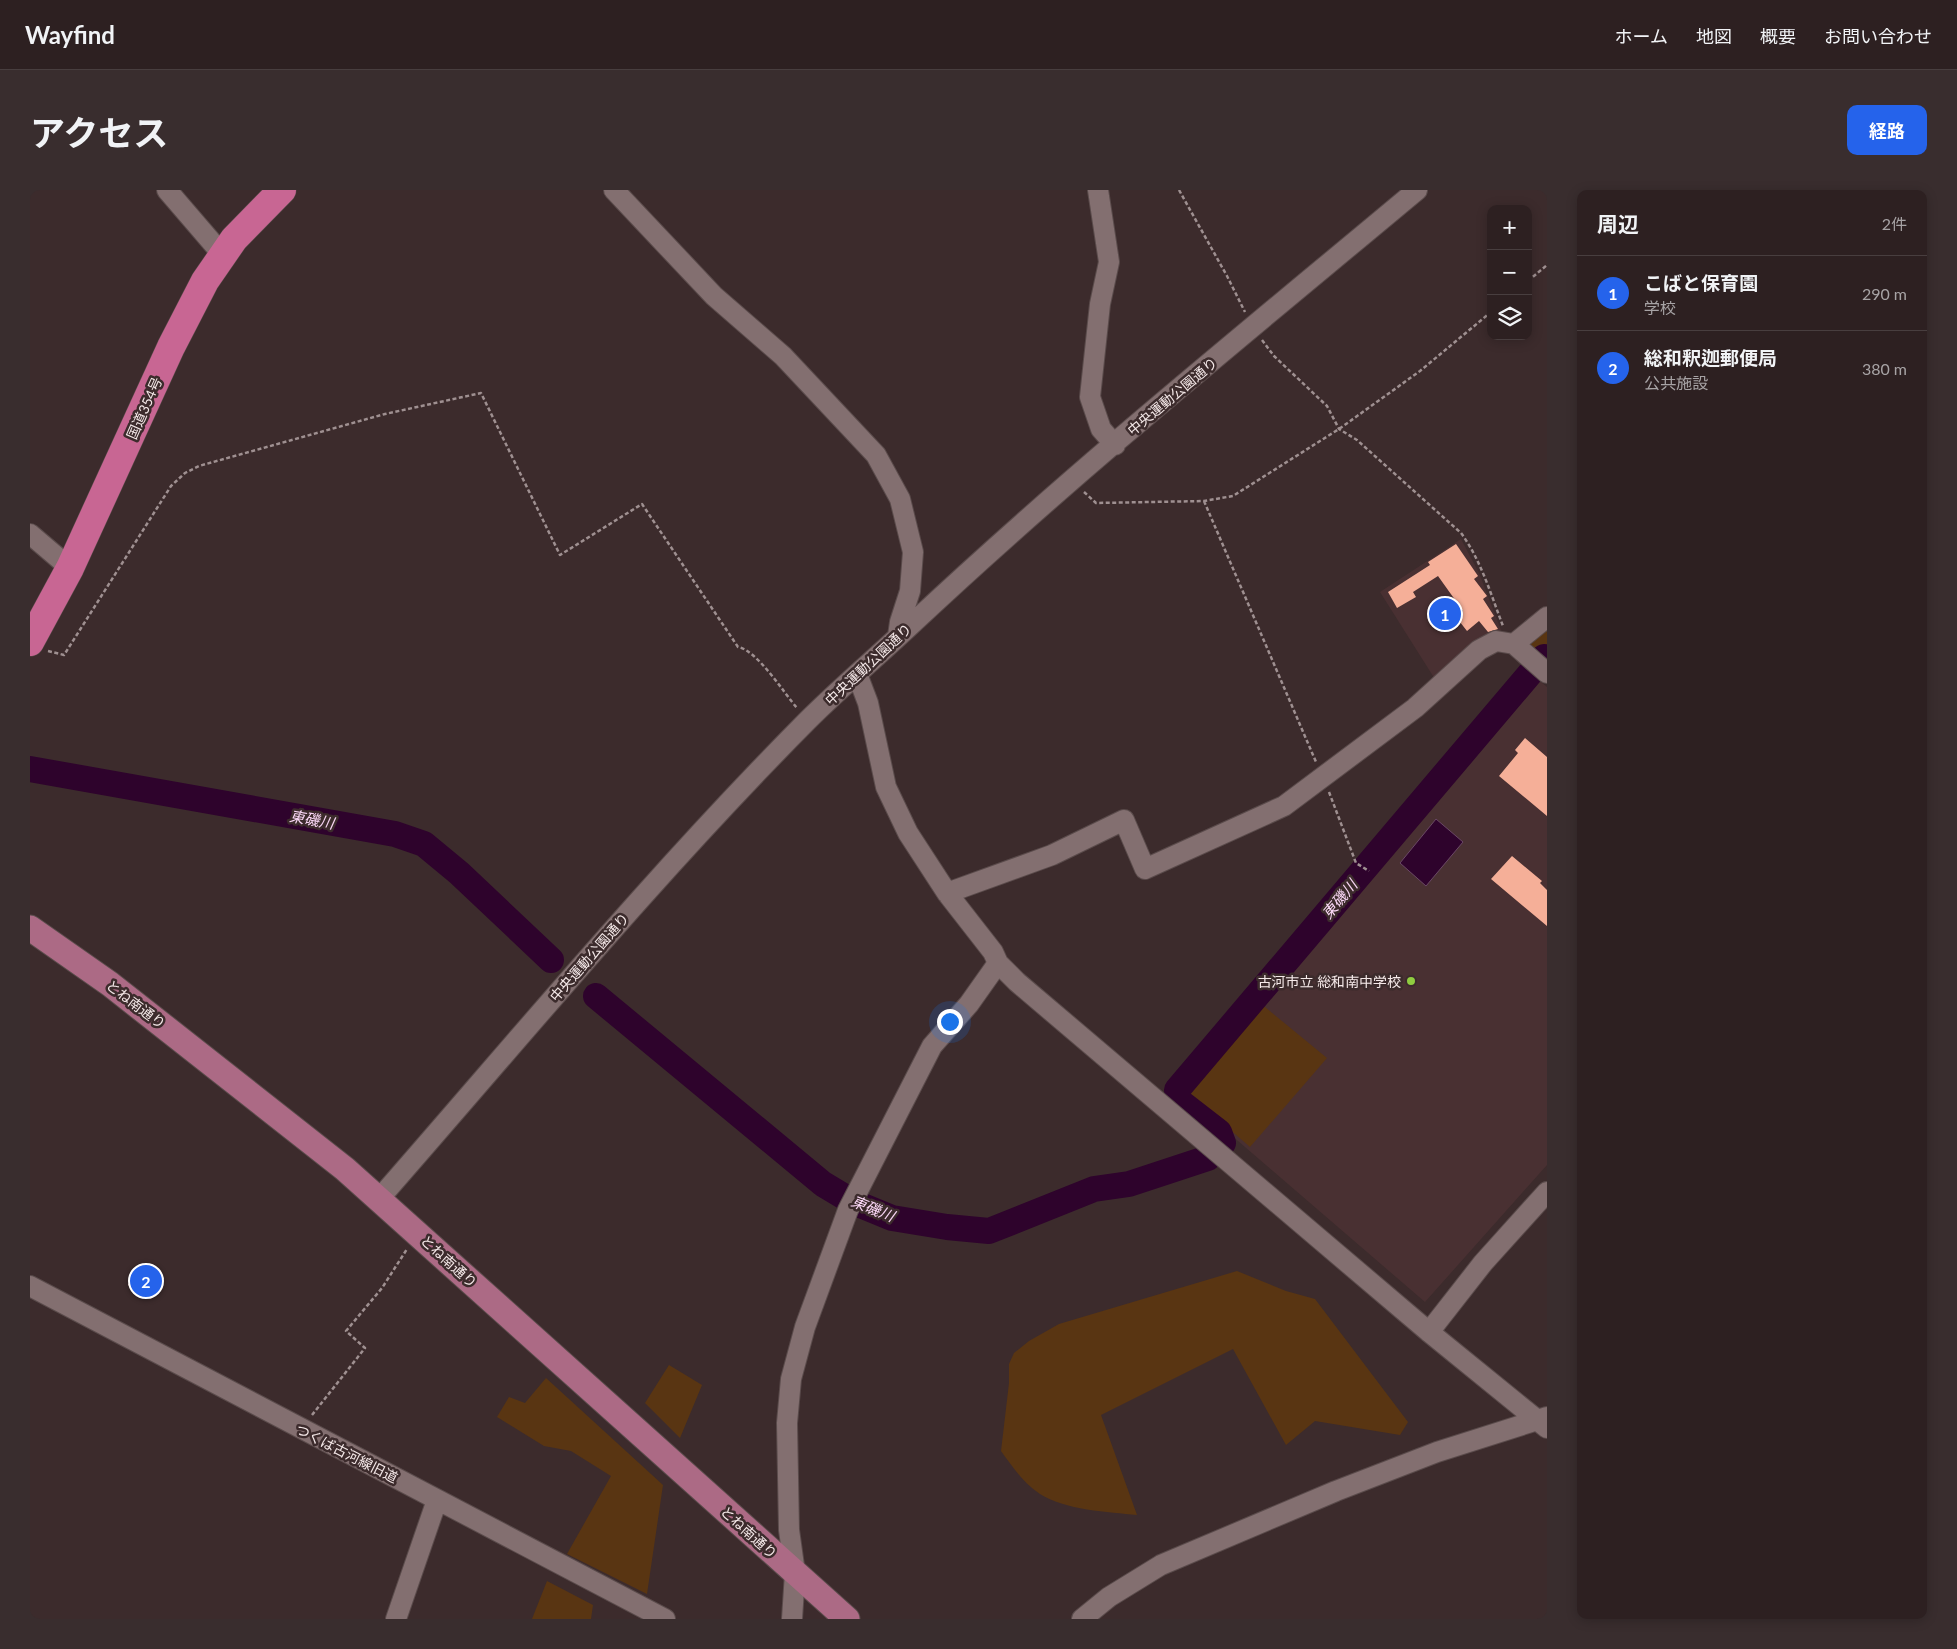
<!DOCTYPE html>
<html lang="ja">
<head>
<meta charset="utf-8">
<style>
  :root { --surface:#2d2021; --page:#392d2e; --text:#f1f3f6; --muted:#a7a3a5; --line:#483e3f; --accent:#2563eb }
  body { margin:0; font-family:Lato,"Noto Sans JP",sans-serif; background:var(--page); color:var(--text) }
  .controls { position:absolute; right:15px; top:15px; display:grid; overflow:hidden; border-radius:10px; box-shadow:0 2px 12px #0003 }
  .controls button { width:45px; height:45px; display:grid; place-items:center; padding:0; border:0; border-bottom:1px solid var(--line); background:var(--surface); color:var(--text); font:25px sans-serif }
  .you { position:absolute; left:919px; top:831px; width:18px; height:18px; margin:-12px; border:4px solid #fff; border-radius:50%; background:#1a73e8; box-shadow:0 0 0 8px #1a73e833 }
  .badge { display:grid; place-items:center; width:32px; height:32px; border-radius:50%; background:var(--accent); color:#fff; font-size:16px; font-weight:700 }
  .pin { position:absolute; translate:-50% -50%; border:2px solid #fff; box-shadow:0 1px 5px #0006 }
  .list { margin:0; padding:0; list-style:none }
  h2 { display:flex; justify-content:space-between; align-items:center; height:65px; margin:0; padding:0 20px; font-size:21px }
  h2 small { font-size:16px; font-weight:400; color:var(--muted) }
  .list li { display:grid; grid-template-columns:32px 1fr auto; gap:15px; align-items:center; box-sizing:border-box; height:75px; padding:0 20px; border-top:1px solid var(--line) }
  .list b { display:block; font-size:19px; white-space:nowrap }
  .list p { margin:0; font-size:16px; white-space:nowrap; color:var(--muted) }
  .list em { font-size:16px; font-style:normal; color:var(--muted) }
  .icon { flex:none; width:28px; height:28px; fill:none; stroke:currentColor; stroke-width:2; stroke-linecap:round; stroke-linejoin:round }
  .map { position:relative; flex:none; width:1517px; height:1429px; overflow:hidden; border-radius:10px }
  header { display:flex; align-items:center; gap:30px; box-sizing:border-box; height:70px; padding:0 25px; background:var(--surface); border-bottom:1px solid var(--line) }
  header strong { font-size:24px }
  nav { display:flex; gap:28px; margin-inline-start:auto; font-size:18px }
  .intro { display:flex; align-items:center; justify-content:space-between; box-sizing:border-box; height:120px; padding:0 30px }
  h1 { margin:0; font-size:35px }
  .button { padding:12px 22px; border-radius:10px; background:var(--accent); color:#fff; font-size:18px; font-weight:700 }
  main { display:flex; gap:30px; padding:0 30px }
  aside { flex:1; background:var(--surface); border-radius:10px; box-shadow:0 2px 12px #0003 }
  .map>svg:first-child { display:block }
</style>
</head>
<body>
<header>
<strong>Wayfind</strong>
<nav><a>ホーム</a><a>地図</a><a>概要</a><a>お問い合わせ</a></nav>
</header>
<div class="intro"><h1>アクセス</h1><a class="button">経路</a></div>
<main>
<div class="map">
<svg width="1517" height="1429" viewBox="0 0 1517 1429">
  <rect width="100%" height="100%" fill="#3c2b2c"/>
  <path fill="#493032" d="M1431,349L1449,383L1471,440L1408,494L1350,402Z
    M1505,487L1517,497V975L1395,1112L1150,901Z"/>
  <path fill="#593512" d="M1517,427V480L1484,454Z
    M1230,813L1297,868L1220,957L1153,899Z
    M1207,1081L1256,1101L1285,1109L1378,1232L1370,1245L1285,1231L1256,1255L1203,1159L1071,1225L1107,1325C1079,1322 1034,1320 1010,1304C993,1293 982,1276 971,1261L979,1193V1174L984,1163L999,1151L1029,1134Z
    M639,1175L672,1195L650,1248L615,1213Z
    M516,1188L633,1295L617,1404L537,1364L581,1286L541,1261L514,1256L467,1227L479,1207L495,1213Z
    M517,1391L563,1415L561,1429H502Z"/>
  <path fill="#2e032c" stroke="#6a4865" d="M0,574L89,591L87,600L0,583Z
    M1406,629L1433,652L1396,696L1370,673Z"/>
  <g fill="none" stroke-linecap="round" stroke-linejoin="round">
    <path stroke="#2e032c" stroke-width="26" d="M0,579L365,644L394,654L429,683L521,770
      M566,806L793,994L823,1012L862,1028L917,1037L959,1041L1064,999L1099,994L1178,968
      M1193,953L1189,942L1149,911L1147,900L1514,467L1517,469"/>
  </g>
  <path fill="#f5af98" d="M1426,354L1448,386L1444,389L1457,406L1453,409L1464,426L1461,428L1468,439L1458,442L1449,431L1437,441L1426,427L1433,421L1408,386L1383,402L1386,407L1367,418L1358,402L1400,375L1398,372Z
    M1495,548L1517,567V626L1469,586L1488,563L1485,560Z
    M1482,666L1512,691L1510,693L1517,700V736L1461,689Z
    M111,1074L134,1088L121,1109L98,1095Z"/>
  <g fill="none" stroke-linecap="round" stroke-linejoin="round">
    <defs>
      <path id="minor" d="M137,0L192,64
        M584,0L684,106L753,166L846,265L870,309L883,362L880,401L870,432L868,446
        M1068,0L1079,72L1070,114L1060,207L1071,239L1085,255
        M0,344L40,378
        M1484,454L1517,427
        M827,484L838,513L856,597L878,643L917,703L963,762L968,773L987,792L1399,1142L1517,1238
        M917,703L1022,665L1094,630L1115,679L1254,616L1385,518L1449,460L1466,451L1484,454L1517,483
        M349,1009C490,848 626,683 777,531C811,497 849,465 884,432C1045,281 1217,142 1387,0
        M0,1096L635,1429
        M1399,1142L1453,1073L1517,1002
        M366,1429L407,1310
        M762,1429L765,1383L759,1340L757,1233L761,1189L775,1137L818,1020L902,856L939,814L968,773
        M1052,1429L1079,1407L1131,1375L1306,1301L1407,1262L1517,1227"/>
      <path id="major" d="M0,738L80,794L315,979L817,1429"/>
      <path id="highway" d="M0,452L40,378L141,157L175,91L204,49L252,0"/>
    </defs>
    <use href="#minor" stroke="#5a4b4b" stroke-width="22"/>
    <use href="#major" stroke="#5a4b4b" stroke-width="27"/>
    <use href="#highway" stroke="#5a4b4b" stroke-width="29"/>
    <path stroke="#9f9091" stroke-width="2.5" stroke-dasharray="4 2.5" stroke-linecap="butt" d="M1149,0L1197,86L1215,122
      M1498,91L1517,75
      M1232,150L1244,166L1297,216L1309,239L1327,250L1431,343C1451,370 1461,405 1473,436
      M1054,302L1066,313L1174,311L1203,306L1309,239L1390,181L1461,122
      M1174,311L1286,572
      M18,461L34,465L141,296L155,283L169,276L355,224L451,203L530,365L612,314L708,457C727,460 754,503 767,518
      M1299,602L1326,673L1339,681
      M282,1225L335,1158L316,1141L352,1098L377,1059"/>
    <use href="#minor" stroke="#836f70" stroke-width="20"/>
    <use href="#major" stroke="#ac6a85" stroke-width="25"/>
    <use href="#highway" stroke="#c86693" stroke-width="28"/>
  </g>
  <circle fill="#90cd40" stroke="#3c2b2c" stroke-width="2" cx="1381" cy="791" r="5"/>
  <g text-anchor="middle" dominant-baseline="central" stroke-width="5" stroke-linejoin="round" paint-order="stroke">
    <g font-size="14" fill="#f5e9e9" stroke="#3c2b2c">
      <text transform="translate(1142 206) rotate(-40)">中央運動公園通り</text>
      <text transform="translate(114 218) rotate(-66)">国道354号</text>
      <text transform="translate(838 474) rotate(-43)">中央運動公園通り</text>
      <text transform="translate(559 767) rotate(-49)">中央運動公園通り</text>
      <text transform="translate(106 814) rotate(37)">とね南通り</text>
      <text transform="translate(419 1071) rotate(42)">とね南通り</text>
      <text transform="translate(317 1263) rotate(27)">つくば古河線旧道</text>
      <text transform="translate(719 1342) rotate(42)">とね南通り</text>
    </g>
    <g font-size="14" fill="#f5e9e9" stroke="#3c2b2c" text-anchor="end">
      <text x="1371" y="791">古河市立 総和南中学校</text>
    </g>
    <g font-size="15" font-style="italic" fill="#fad7f6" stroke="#3c2b2c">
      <text transform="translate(282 629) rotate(10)">東磯川</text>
      <text transform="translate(1309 709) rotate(-50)">東磯川</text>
      <text transform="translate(843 1018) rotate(22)">東磯川</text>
    </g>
  </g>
</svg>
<div class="controls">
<button>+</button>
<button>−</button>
<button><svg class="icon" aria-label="layers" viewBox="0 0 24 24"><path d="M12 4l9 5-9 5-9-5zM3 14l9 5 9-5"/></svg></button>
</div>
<div class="you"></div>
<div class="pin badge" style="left:1415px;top:424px">1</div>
<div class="pin badge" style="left:116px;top:1091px">2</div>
</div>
<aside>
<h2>周辺<small>2件</small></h2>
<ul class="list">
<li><span class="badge">1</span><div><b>こばと保育園</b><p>学校</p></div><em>290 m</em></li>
<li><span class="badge">2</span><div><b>総和釈迦郵便局</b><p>公共施設</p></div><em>380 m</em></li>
</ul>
</aside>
</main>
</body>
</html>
